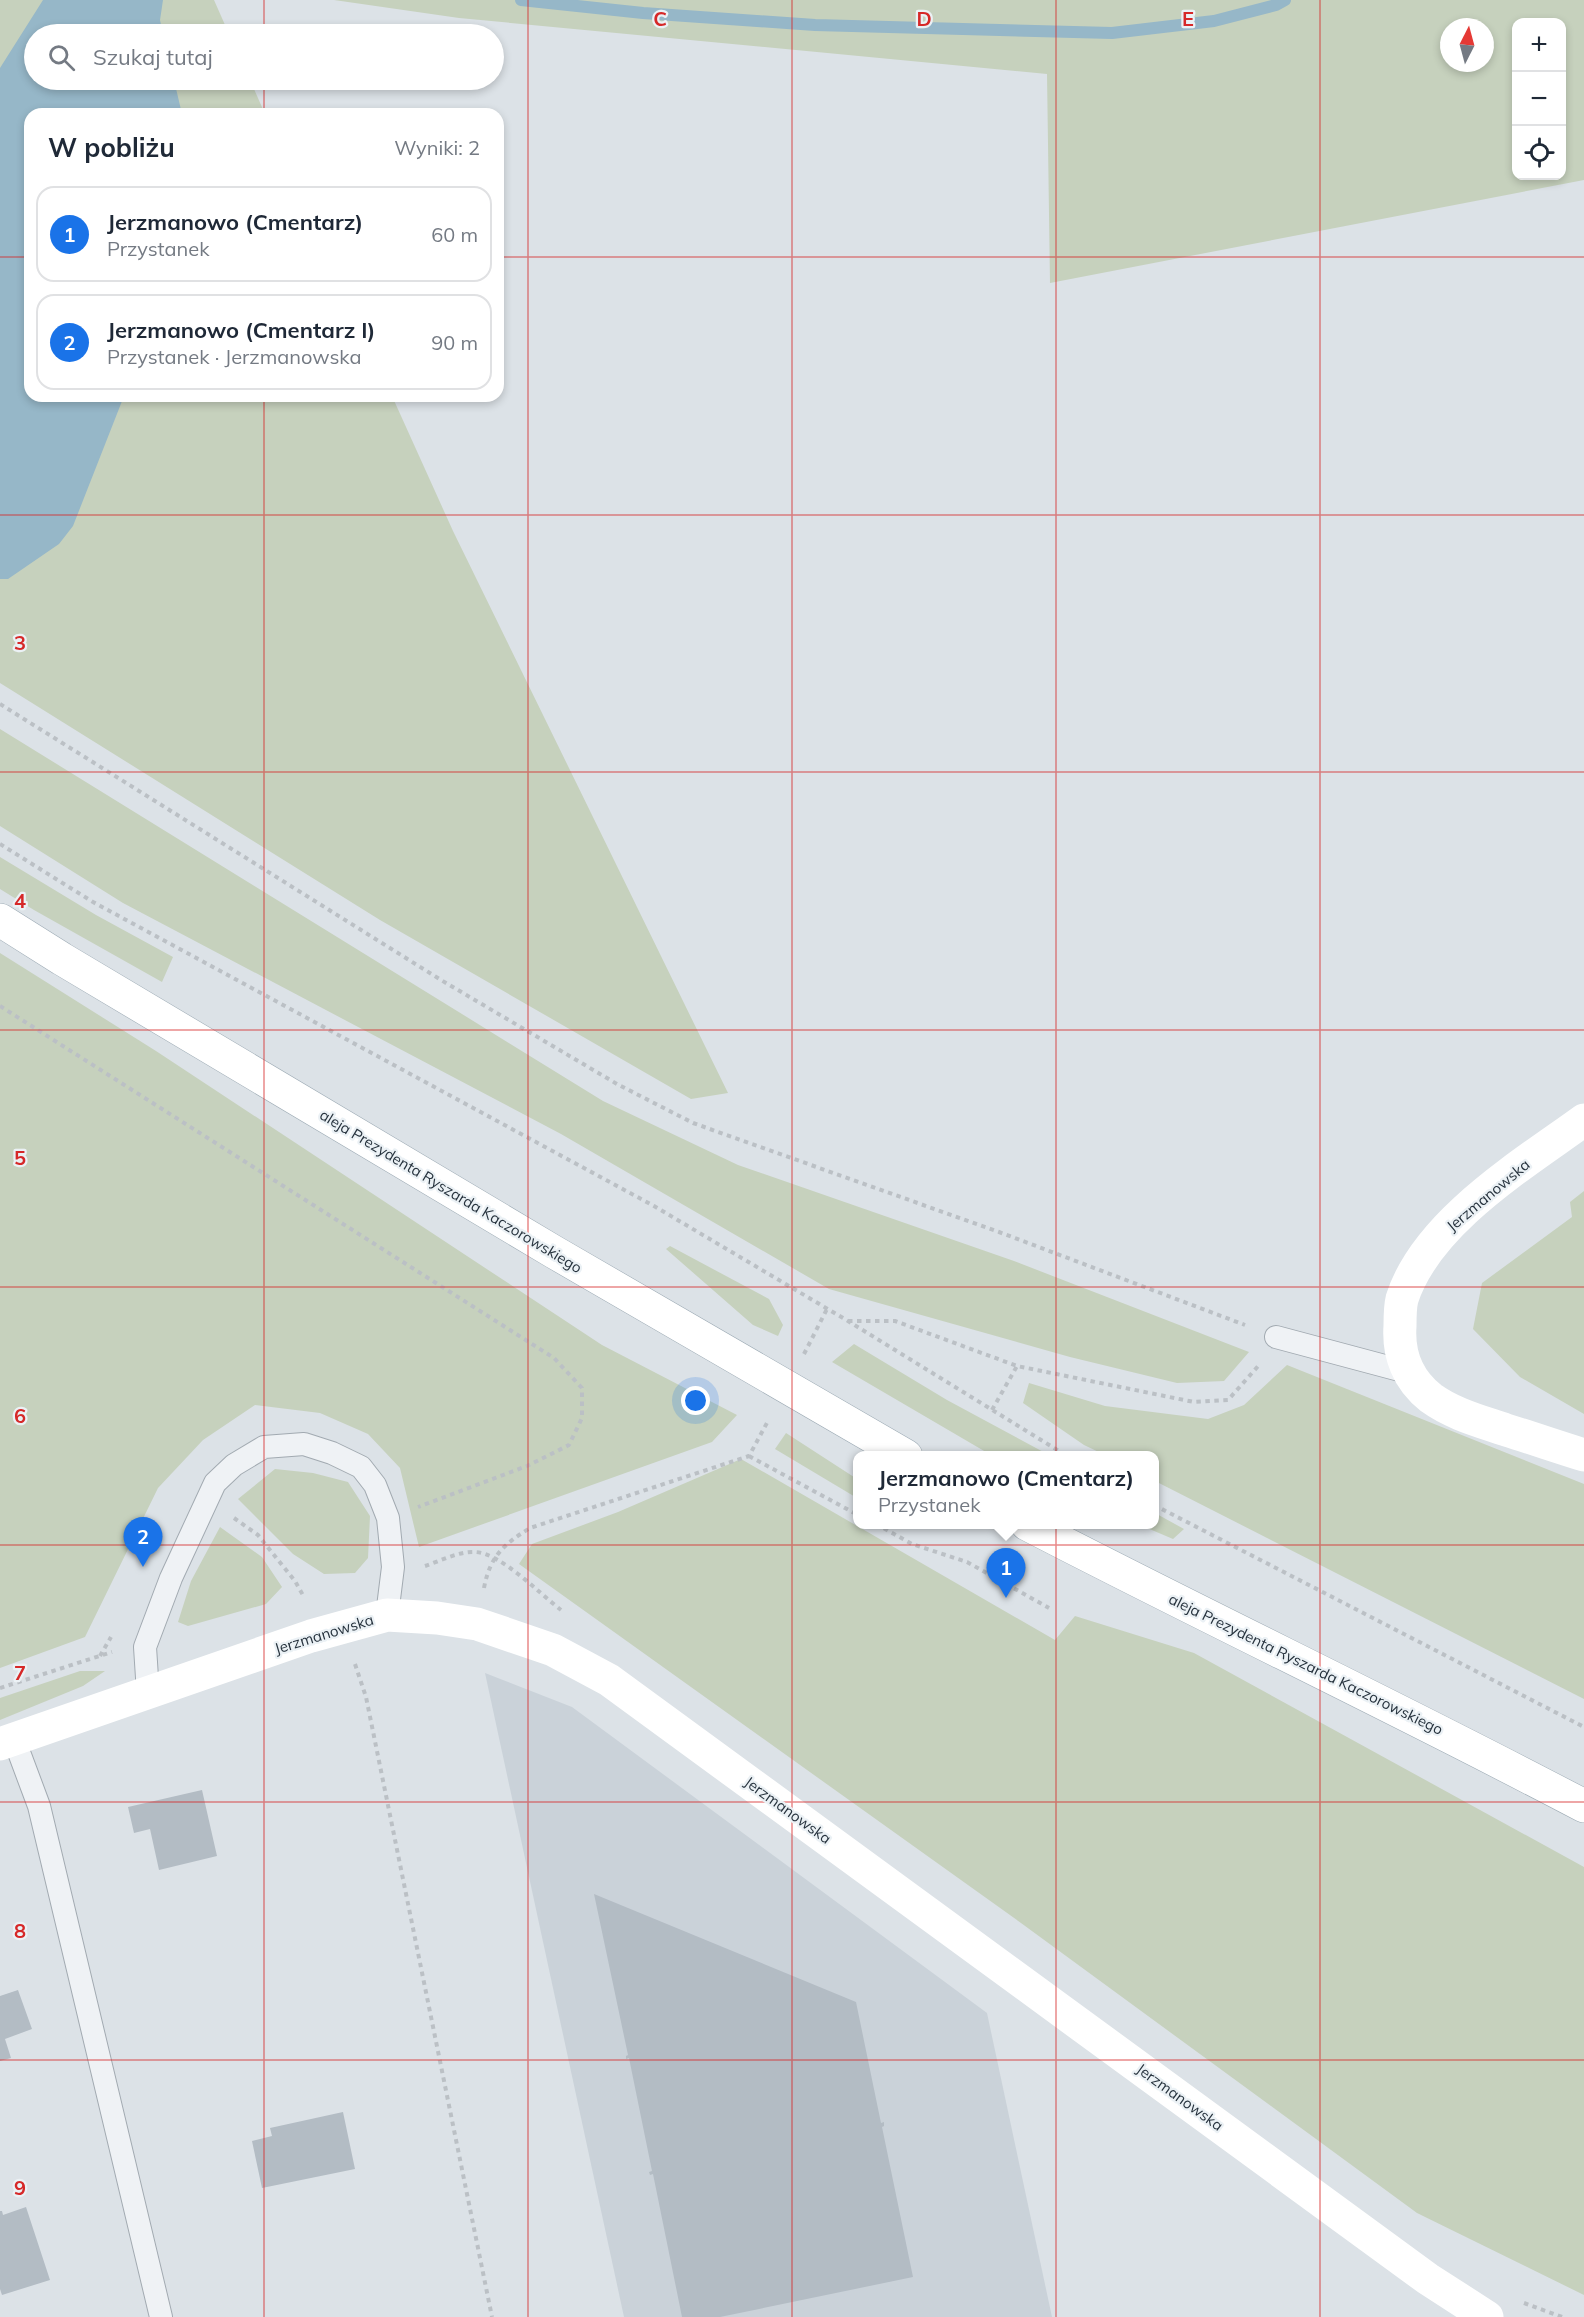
<!DOCTYPE html>
<html lang="pl">
<head>
<meta charset="utf-8">
<style>
  :root { --surface:#fff; --page:#f6f6f7; --text:#1f2937; --muted:#747a83; --line:#e0e1e3; --accent:#1a73e8 }
  body { margin:0; font-family:Mulish,sans-serif; background:var(--page); color:var(--text) }
  .controls { position:absolute; right:18px; top:18px; display:grid; overflow:hidden; border-radius:12px; box-shadow:0 3px 9px #0003 }
  .controls button { width:54px; height:54px; display:grid; place-items:center; padding:0; border:0; border-bottom:2px solid var(--line); background:var(--surface); color:var(--text); font:30px sans-serif }
  .compass { position:absolute; left:1440px; top:18px; width:54px; height:54px; border-radius:50%; background:var(--surface); box-shadow:0 3px 9px #0003; rotate:6deg }
  .you { position:absolute; left:696px; top:1401px; width:21px; height:21px; margin:-15px; border:4px solid #fff; border-radius:50%; background:#1a73e8; box-shadow:0 0 0 9px #1a73e833 }
  .badge { display:grid; place-items:center; width:39px; height:39px; border-radius:50%; background:var(--accent); color:#fff; font-size:20px; font-weight:700 }
  .pin { position:absolute; translate:-50% -50px; filter:drop-shadow(0 2px 3px #0008) }
  .pin::after { content:''; position:absolute; top:32px; width:21px; height:18px; background:inherit; clip-path:polygon(0 0,100% 0,50% 100%) }
  .popup { position:absolute; left:853px; top:1451px; width:306px; height:78px; box-sizing:border-box; display:grid; place-content:center; border-radius:12px; background:var(--surface); filter:drop-shadow(0 2px 4px #0005); font-size:20px; white-space:nowrap; color:var(--muted) }
  .popup b { font-size:22px; color:var(--text) }
  .popup::after { content:''; position:absolute; left:50%; top:100%; margin-left:-12px; border:12px solid transparent; border-top-color:var(--surface) }
  .list { margin:0; padding:0; list-style:none }
  h2 { display:flex; justify-content:space-between; align-items:center; height:78px; margin:0; padding:0 24px; font-size:26px }
  h2 small { font-size:20px; font-weight:400; color:var(--muted) }
  .list li { display:grid; grid-template-columns:39px 1fr auto; gap:18px; align-items:center; box-sizing:border-box; height:96px; margin:0 12px 12px; padding:0 12px; border:2px solid var(--line); border-radius:18px }
  .list b { display:block; font-size:22px; white-space:nowrap }
  .list p { margin:0; font-size:20px; white-space:nowrap; color:var(--muted) }
  .list em { font-size:20px; font-style:normal; color:var(--muted) }
  .icon { flex:none; width:33px; height:33px; fill:none; stroke:currentColor; stroke-width:2; stroke-linecap:round; stroke-linejoin:round }
  .map { position:relative; flex:none; width:1584px; height:2317px; overflow:hidden }
  .search { position:absolute; background:var(--surface); box-shadow:0 3px 9px #0003; left:24px; top:24px; width:480px; height:66px; display:flex; align-items:center; gap:15px; box-sizing:border-box; padding:0 21px; border-radius:33px; color:var(--muted); font-size:22px }
  .panel { position:absolute; background:var(--surface); box-shadow:0 3px 9px #0003; left:24px; top:108px; width:480px; height:294px; border-radius:18px }
  .map>svg:first-child { display:block }
</style>
</head>
<body>
<div class="map">
<svg width="1584" height="2317" viewBox="0 0 1584 2317">
  <rect width="100%" height="100%" fill="#dce2e7"/>
  <path fill="#cad2d9" d="M485,1673L572,1707L987,2013L1052,2317H624Z"/>
  <path fill="#c6d1bd" fill-rule="evenodd" d="M0,0H214L229,34H34V80H250L265,114H30V396H392L453,531L728,1093L691,1099L380,920L0,683Z
    M334,0H1584V180L1050,283L1047,74L459,18ZM1516,22H1562V176H1516ZM1449,27H1485V63H1449Z
    M0,729L603,1101L738,1165L1014,1261L1249,1352L1224,1381L1177,1383L1070,1357L829,1289L561,1134L123,903L0,826Z
    M0,857L96,915L173,957L162,982L34,910L0,889Z
    M0,953L156,1051L602,1345L737,1415L712,1442L419,1547L400,1468L368,1434L320,1413L255,1405L203,1440L158,1488L85,1637L0,1668Z
    M1584,1191V1414L1520,1377L1473,1329L1482,1283L1572,1217L1570,1202Z
    M670,1246L769,1299L783,1325L778,1336L753,1325L666,1249Z
    M854,1344L947,1400L1049,1455H991L832,1362Z
    M1287,1365L1584,1484V1699L1155,1481L1154,1456L1105,1455L1084,1445L1023,1403L1029,1383L1105,1406L1208,1419L1244,1405Z
    M786,1433L857,1479V1498L775,1449Z
    M741,1459L1055,1640L1075,1616L1194,1653L1584,1867V2295L1417,2213L1021,1923L519,1564L532,1544L618,1512Z
    M275,1469L313,1473L348,1482L370,1516L368,1558L355,1573L324,1574L293,1554L238,1499Z
    M1155,1513L1184,1529L1173,1539L1140,1525L1154,1524Z
    M220,1527L262,1557L282,1587L266,1604L188,1626L178,1622L191,1581Z
    M80,1671H105L83,1686L0,1720V1698Z"/>
  <path fill="#96b7c8" d="M43,0H163L160,20L163,34H34V80H174L182,114H30V396H124L73,526L59,544L8,579H0V68Z"/>
  <g fill="none" stroke-linecap="round" stroke-linejoin="round">
    <path stroke="#96b7c8" stroke-width="12" d="M521,0L643,13L815,25L1112,33L1214,21L1276,5L1285,0"/>
  </g>
  <path fill="#b3bcc4" d="M202,1790L217,1856L159,1870L150,1829L134,1833L128,1807Z
    M594,1894L856,2002L881,2123L884,2122V2126L882,2127L913,2277L720,2317H682L653,2174L650,2175L649,2172L652,2171L629,2058L626,2059V2056L628,2055Z
    M18,1990L32,2029L5,2039L11,2058L0,2061V1996Z
    M343,2112L355,2169L262,2188L252,2141L272,2136L270,2128Z
    M26,2207L50,2280L2,2295L0,2289V2211H2L3,2215Z"/>
  <g fill="none" stroke-linecap="round" stroke-linejoin="round">
    <defs>
      <path id="lane" d="M1276,1337L1407,1372
        M148,1693L145,1647L171,1578L215,1483L234,1465L264,1447L304,1444L332,1453L361,1467L375,1485L388,1518L393,1567L387,1615
        M14,1739L39,1806L161,2317"/>
      <path id="primary" d="M0,920L62,959L554,1252L906,1456
        M1027,1524C1212,1620 1400,1709 1584,1806"/>
    </defs>
    <use href="#lane" stroke="#a2aab1" stroke-width="24"/>
    <use href="#primary" stroke="#9ba9b3" stroke-width="34"/>
    <path stroke="#bbc0c5" stroke-width="4" stroke-dasharray="4.5 4.5" stroke-linecap="butt" d="M0,704L441,980L617,1084L693,1123L999,1232L1245,1325
      M0,844L93,902L654,1206L848,1321L1067,1456
      M0,1006L554,1358L582,1388V1418L569,1445L527,1466L418,1507
      M848,1321H895L1017,1366L1194,1402L1228,1400L1260,1364
      M804,1354L827,1309
      M992,1410L1017,1366
      M749,1456L858,1515
      M1154,1505L1584,1727
      M234,1518L258,1535L295,1581L304,1597
      M876,1524L912,1544L967,1562L1049,1608
      M425,1566C440,1561 459,1551 475,1552C501,1553 540,1594 561,1610
      M484,1588C490,1556 504,1544 530,1528L749,1456L768,1421
      M100,1656L111,1637
      M355,1664L366,1697L492,2317
      M0,1688L112,1652
      M1524,2303L1562,2317"/>
    <use href="#lane" stroke="#eff2f5" stroke-width="22"/>
    <path stroke="#fff" stroke-width="33" d="M1584,1120C1522,1165 1426,1223 1402,1299C1400,1307 1400,1318 1400,1326C1398,1355 1408,1380 1431,1398C1453,1414 1480,1421 1506,1430C1532,1438 1558,1447 1584,1455
      M0,1744L311,1636L387,1615L437,1618L477,1624L553,1650L609,1680L1428,2279L1487,2317"/>
    <use href="#primary" stroke="#fff" stroke-width="33"/>
  </g>
  <path fill="none" stroke="#d62828" stroke-width="1.5" stroke-opacity="0.55" d="M264,0V34M528,0V2317M792,0V2317M1056,0V2317M1320,0V2317M264,80V114M0,257H30M498,257H1584M264,396V2317M0,515H1584M0,772H1584M0,1030H1584M0,1287H1584M0,1545H1584M0,1802H1584M0,2060H1584"/>
  <g text-anchor="middle" dominant-baseline="central" stroke-width="4.5" stroke-linejoin="round" paint-order="stroke">
    <g font-size="15" fill="#26323d" stroke="#ebf1f5">
      <text transform="translate(451 1191) rotate(31)">aleja Prezydenta Ryszarda Kaczorowskiego</text>
      <text transform="translate(1488 1195) rotate(-40)">Jerzmanowska</text>
      <text transform="translate(324 1634) rotate(-17)">Jerzmanowska</text>
      <text transform="translate(1306 1664) rotate(26)">aleja Prezydenta Ryszarda Kaczorowskiego</text>
      <text transform="translate(788 1810) rotate(36)">Jerzmanowska</text>
      <text transform="translate(1180 2097) rotate(36)">Jerzmanowska</text>
    </g>
  </g>
  <g font-size="20" text-anchor="middle" font-weight="bold" fill="#d62828" stroke="#ebf1f5" stroke-width="4.5" stroke-linejoin="round" paint-order="stroke">
    <text x="660" y="26">C</text>
    <text x="924" y="26">D</text>
    <text x="1188" y="26">E</text>
    <text x="20" y="650">3</text>
    <text x="20" y="908">4</text>
    <text x="20" y="1165">5</text>
    <text x="20" y="1423">6</text>
    <text x="20" y="1680">7</text>
    <text x="20" y="1938">8</text>
    <text x="20" y="2195">9</text>
  </g>
</svg>
<div class="controls">
<button>+</button>
<button>−</button>
<button><svg class="icon" aria-label="locate" viewBox="0 0 24 24"><circle cx="12" cy="12" r="6"/><path d="M12 2v4M12 18v4M2 12h4M18 12h4"/></svg></button>
</div>
<svg class="compass" viewBox="-18 -18 36 36"><path d="M0-13l5 13h-10z" fill="#e53935"/><path d="M0 13l5-13h-10z" fill="#747a83"/></svg>
<div class="you"></div>
<div class="pin badge" style="left:1006px;top:1598px">1</div>
<div class="popup"><b>Jerzmanowo (Cmentarz)</b>Przystanek</div>
<div class="pin badge" style="left:143px;top:1567px">2</div>
<div class="search"><svg class="icon" aria-label="search" viewBox="0 0 24 24"><circle cx="10" cy="10" r="6"/><path d="M15 15l6 6"/></svg>Szukaj tutaj</div>
<section class="panel">
<h2>W pobliżu<small>Wyniki: 2</small></h2>
<ul class="list">
<li><span class="badge">1</span><div><b>Jerzmanowo (Cmentarz)</b><p>Przystanek</p></div><em>60 m</em></li>
<li><span class="badge">2</span><div><b>Jerzmanowo (Cmentarz I)</b><p>Przystanek · Jerzmanowska</p></div><em>90 m</em></li>
</ul>
</section>
</div>
</body>
</html>
